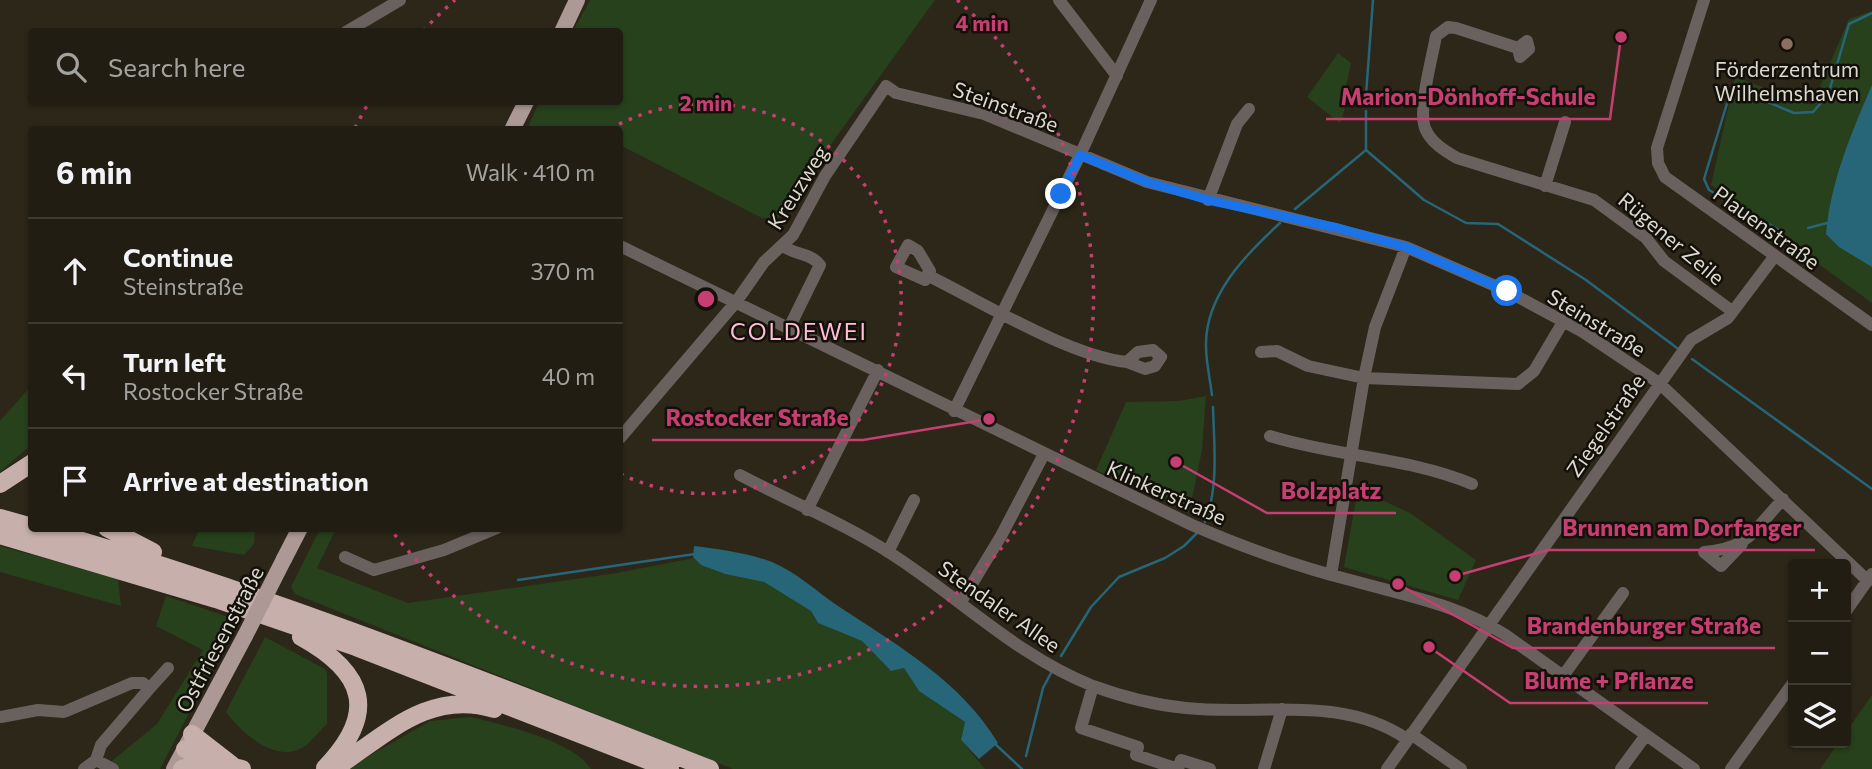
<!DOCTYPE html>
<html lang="en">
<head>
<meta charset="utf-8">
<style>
  :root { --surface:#211d12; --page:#2d2a20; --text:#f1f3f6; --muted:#a2a29f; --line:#3e3b32 }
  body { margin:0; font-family:Commissioner,sans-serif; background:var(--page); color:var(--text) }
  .controls { position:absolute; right:21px; bottom:21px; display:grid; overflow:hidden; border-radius:7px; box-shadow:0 2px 5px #0004 }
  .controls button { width:63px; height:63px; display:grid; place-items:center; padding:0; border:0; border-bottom:2px solid var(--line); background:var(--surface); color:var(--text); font:35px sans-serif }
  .stop { position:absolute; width:21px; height:21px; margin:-16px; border:5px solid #1a73e8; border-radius:50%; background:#fff }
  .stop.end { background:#1a73e8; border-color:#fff; box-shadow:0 2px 7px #0008 }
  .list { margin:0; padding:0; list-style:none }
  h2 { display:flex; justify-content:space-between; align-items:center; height:91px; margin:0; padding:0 28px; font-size:30px }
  h2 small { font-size:23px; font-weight:400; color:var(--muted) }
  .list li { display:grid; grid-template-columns:46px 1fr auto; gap:21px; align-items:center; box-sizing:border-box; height:105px; padding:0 28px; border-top:2px solid var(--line) }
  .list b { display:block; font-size:26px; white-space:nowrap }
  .list p { margin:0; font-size:23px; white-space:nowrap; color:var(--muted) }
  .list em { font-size:23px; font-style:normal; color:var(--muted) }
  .icon { flex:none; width:38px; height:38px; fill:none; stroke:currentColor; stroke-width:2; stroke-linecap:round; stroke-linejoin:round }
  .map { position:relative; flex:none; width:1872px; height:769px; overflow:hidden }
  .search { position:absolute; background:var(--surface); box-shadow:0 2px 5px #0004; left:28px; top:28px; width:595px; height:77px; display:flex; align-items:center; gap:18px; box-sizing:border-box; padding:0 24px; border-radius:7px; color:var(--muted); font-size:26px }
  .panel { position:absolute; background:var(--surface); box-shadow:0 2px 5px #0004; left:28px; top:126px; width:595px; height:406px; border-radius:7px }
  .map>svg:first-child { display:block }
</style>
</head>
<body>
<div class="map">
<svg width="1872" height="769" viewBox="0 0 1872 769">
  <rect width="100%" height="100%" fill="#2c2718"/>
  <path fill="#27411c" d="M590,0H935L777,219L762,218L620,145V130L527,129L539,102H620V32L573,31Z
    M1872,11V303L1711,185L1735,77L1812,105L1849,19Z
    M1338,53L1351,63L1346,87L1349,97L1340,123L1307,97Z
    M31,386V445L0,472V421Z
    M1206,396L1202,450L1189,513L1096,470L1126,402L1179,401Z
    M1358,489L1410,513L1476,560L1458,600L1344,567Z
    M199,529H255L254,544L244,555L192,546Z
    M320,529H336L317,568L408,603L617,573L694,558L701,565L725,574L764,582L811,611L818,623L862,641L891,671L904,668L919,691L965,722L961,740L985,769H733L295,594L291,587Z
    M0,546L118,579L121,606L0,572Z
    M166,596L237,620L160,769H102L157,724L203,650L156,626Z
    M265,637L325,669L327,674V724C319,731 311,743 302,748C274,763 241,732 226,712Z
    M1872,695V769H1820L1838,743H1846V732Z
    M471,717C503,725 573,740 591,769H346L430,721Z"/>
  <path fill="#266678" d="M1872,85V267L1839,247L1826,234C1831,180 1851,134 1872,85Z
    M694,546C719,549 748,553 772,562C796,572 816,591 838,606C897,645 961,681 998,743L979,759L961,740L965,722L919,691L904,668L891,671L862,641L818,623L811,611L764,582L725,574L701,565L693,557Z"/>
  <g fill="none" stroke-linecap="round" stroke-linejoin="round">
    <path stroke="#266678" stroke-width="2.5" d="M1366,95L1373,0
      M1366,150L1424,200L1466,223L1498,224L1586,280L1677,348
      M1295,209L1366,150V111
      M1808,228L1827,223
      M1779,230L1709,190L1704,179L1732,87L1794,113L1813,112L1828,95L1849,24L1872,13
      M1692,359L1872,489
      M1212,395C1210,379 1206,362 1206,346C1205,296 1245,255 1280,223
      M1205,522C1219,487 1214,444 1213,407
      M518,580L695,554
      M1061,656L1091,607L1119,577L1165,558L1184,546L1197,533
      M994,743L1022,769
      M1026,756L1043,688L1051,673"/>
    <path stroke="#6a615f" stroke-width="12" d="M1059,0L1117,76
      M1704,0L1657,148L1658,163L1665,177L1872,325
      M346,32L400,0
      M1518,48L1527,41L1529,49L1520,57L1518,48L1456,28L1448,27L1436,36C1432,59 1418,108 1425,128C1430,142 1445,151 1457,158L1594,200L1646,238L1664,261L1732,311
      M1545,186L1565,122
      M1208,200L1237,124L1249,109
      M908,245L918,251L930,271L925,280L896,267Z
      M620,246L1192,525C1245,548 1298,567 1354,581C1407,596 1456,604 1504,634L1694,769
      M783,246C795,255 811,253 820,265L789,328
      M927,275C982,302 1069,356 1127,362
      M1153,350L1161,357L1155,366L1145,369L1127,362L1138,352Z
      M1261,352L1277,351L1308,366L1364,378L1518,384L1534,371L1563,322
      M954,411L1080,155L1151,0
      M1270,436C1337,457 1407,457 1472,484
      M620,438L736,302L764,262L793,235L825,176L886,86L896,93L984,114L1147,182L1406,247L1507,291L1583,332L1659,383L1868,581
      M740,475C789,501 843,523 890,553C959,597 1017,656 1093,686C1123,697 1154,705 1186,708C1260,716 1341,694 1407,739
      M807,510L878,370
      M1742,544L1721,566L1704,552C1750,548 1753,531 1783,499
      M888,552L914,500
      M345,557L374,570L444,550L497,528
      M1331,575L1364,378L1375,327L1406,247
      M961,602L1001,536L1044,454
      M1846,611L1872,574
      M1563,676L1623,593
      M1093,686L1081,728L1138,747L1136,755L1178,769L1181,760L1210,769
      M149,689L168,668
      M1,717L38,710L64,712L132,683H143L149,689L101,745L96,760
      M1411,734L1461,769
      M84,769L96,760L113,769
      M1264,769L1282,709
      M1387,769L1691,340L1728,318L1774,257
      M1621,769L1646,735
      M1731,769L1793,683"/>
    <path stroke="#ac9995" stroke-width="16" d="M562,32L577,0
      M512,130L526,102
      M284,559L300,528
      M174,769L245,636"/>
    <path stroke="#c7b0ab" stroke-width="18" d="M0,484L32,463
      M0,518L32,527
      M37,528C267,593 488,682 710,769
      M107,528L153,552
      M0,535L216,599L356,647L670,769
      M301,637C366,673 378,713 325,768
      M192,734L232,765
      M185,749L209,761L242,769
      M333,766L344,762C391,730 433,690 494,709
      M182,769L209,761"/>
    <path stroke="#ac9995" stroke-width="16" d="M245,636L284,559"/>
  </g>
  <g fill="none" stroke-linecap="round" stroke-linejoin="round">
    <path stroke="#1a73e8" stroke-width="9" d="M1061,194L1080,155L1147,182L1208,200L1338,228L1406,247L1507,291"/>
  </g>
  <g fill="none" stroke="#c73f72" stroke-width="3.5" stroke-dasharray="3.5 7">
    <path d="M610 129A195 195 0 1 1 621 474"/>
    <path d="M355 128A390 390 0 0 1 368 104M423 31A390 390 0 0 1 455 0M957 0A390 390 0 1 1 392 531"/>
  </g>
  <circle fill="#8d6e63" stroke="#13100a" stroke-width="2.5" cx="1787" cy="44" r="7"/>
  <g text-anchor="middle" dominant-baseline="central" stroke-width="5" stroke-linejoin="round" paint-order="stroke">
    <g font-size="21" fill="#dcd9cf" stroke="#13100a">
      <text x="1787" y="68">Förderzentrum<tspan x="1787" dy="24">Wilhelmshaven</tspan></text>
    </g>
    <g font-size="21" fill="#dcd9cf" stroke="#13100a">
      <text transform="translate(1006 106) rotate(20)">Steinstraße</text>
      <text transform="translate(797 187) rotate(-58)">Kreuzweg</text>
      <text transform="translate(1767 227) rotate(36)">Plauenstraße</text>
      <text transform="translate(1672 238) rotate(40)">Rügener Zeile</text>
      <text transform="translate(1597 322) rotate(31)">Steinstraße</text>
      <text transform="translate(1605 425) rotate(-55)">Ziegelstraße</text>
      <text transform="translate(1167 492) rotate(24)">Klinkerstraße</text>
      <text transform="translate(1000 606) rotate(35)">Stendaler Allee</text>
      <text transform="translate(219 639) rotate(-62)">Ostfriesenstraße</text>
    </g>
    <g font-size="23" letter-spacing="2" fill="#ffbed5" stroke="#13100a">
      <text x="799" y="331">COLDEWEI</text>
    </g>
  </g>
  <circle cx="706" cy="299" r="10" fill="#c73f72" stroke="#13100a" stroke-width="3.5"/>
  <g font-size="21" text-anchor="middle" font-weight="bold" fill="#c73f72" stroke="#13100a" stroke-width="5" stroke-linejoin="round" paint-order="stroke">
    <text x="982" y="31">4 min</text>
    <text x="706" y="111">2 min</text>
  </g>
  <path fill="none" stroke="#c73f72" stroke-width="2.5" d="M1621 37L1610 119H1326M989 419L863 440H652M1176 462L1267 513H1396M1455 576L1548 550H1815M1398 584L1513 648H1775M1429 647L1510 703H1708"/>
  <g fill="#c73f72" stroke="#13100a" stroke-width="2.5">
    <circle cx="1621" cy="37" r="7"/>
    <circle cx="989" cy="419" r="7"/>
    <circle cx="1176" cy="462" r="7"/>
    <circle cx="1455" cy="576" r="7"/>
    <circle cx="1398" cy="584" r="7"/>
    <circle cx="1429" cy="647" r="7"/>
  </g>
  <g font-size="23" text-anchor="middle" font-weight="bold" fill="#c73f72" stroke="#13100a" stroke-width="5" stroke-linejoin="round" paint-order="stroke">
    <text x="1468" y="105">Marion-Dönhoff-Schule</text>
    <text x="757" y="426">Rostocker Straße</text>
    <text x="1331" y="499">Bolzplatz</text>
    <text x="1682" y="536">Brunnen am Dorfanger</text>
    <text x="1644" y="634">Brandenburger Straße</text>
    <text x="1609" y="689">Blume + Pflanze</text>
  </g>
</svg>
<div class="controls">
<button>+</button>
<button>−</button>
<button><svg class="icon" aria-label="layers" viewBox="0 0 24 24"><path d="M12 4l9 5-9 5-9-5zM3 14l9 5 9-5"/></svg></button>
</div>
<div class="stop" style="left:1507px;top:291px"></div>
<div class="stop end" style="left:1061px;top:194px"></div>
<div class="search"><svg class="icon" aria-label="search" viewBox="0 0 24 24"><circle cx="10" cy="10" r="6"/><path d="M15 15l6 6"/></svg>Search here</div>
<section class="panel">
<h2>6 min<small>Walk · 410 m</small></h2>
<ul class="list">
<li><svg class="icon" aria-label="ahead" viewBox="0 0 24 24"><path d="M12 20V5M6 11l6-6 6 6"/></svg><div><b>Continue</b><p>Steinstraße</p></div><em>370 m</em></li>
<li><svg class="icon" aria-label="left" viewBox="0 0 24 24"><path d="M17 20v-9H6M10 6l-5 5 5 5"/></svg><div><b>Turn left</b><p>Rostocker Straße</p></div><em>40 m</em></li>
<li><svg class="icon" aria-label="arrive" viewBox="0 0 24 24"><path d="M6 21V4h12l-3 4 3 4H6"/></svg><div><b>Arrive at destination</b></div></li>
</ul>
</section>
</div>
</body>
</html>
